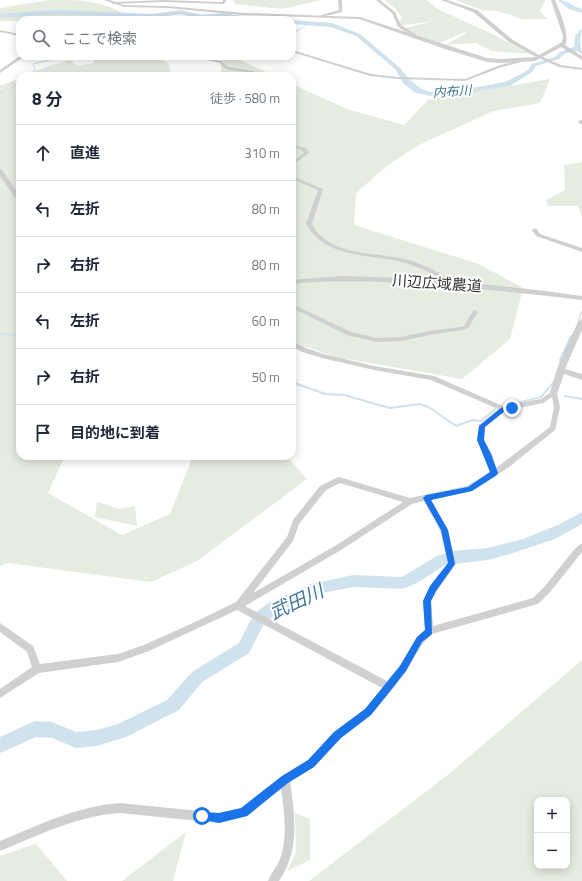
<!DOCTYPE html>
<html lang="ja">
<head>
<meta charset="utf-8">
<style>
  :root { --surface:#fff; --page:#f2f2f3; --text:#1f2937; --muted:#747a83; --line:#e0e1e3 }
  body { margin:0; font-family:"Titillium Web","Noto Sans JP",sans-serif; background:var(--page); color:var(--text) }
  .controls { position:absolute; right:12px; bottom:12px; display:grid; overflow:hidden; border-radius:8px; box-shadow:0 2px 10px #0003 }
  .controls button { width:36px; height:36px; display:grid; place-items:center; padding:0; border:0; border-bottom:1px solid var(--line); background:var(--surface); color:var(--text); font:20px sans-serif }
  .stop { position:absolute; width:12px; height:12px; margin:-9px; border:3px solid #1a73e8; border-radius:50%; background:#fff }
  .stop.end { background:#1a73e8; border-color:#fff; box-shadow:0 1px 4px #0008 }
  .list { margin:0; padding:0; list-style:none }
  h2 { display:flex; justify-content:space-between; align-items:center; height:52px; margin:0; padding:0 16px; font-size:17px }
  h2 small { font-size:13px; font-weight:400; color:var(--muted) }
  .list li { display:grid; grid-template-columns:26px 1fr auto; gap:12px; align-items:center; box-sizing:border-box; height:56px; padding:0 16px; border-top:1px solid var(--line) }
  .list b { display:block; font-size:15px; white-space:nowrap }
  .list em { font-size:13px; font-style:normal; color:var(--muted) }
  .icon { flex:none; width:22px; height:22px; fill:none; stroke:currentColor; stroke-width:2; stroke-linecap:round; stroke-linejoin:round }
  .map { position:relative; flex:none; width:582px; height:881px; overflow:hidden }
  .search { position:absolute; background:var(--surface); box-shadow:0 2px 10px #0003; left:16px; top:16px; width:280px; height:44px; display:flex; align-items:center; gap:10px; box-sizing:border-box; padding:0 14px; border-radius:12px; color:var(--muted); font-size:15px }
  .panel { position:absolute; background:var(--surface); box-shadow:0 2px 10px #0003; left:16px; top:72px; width:280px; height:388px; border-radius:12px }
  .map>svg:first-child { display:block }
</style>
</head>
<body>
<div class="map">
<svg width="582" height="881" viewBox="0 0 582 881">
  <rect width="100%" height="100%" fill="#fff"/>
  <path fill="#e6ecdf" fill-rule="evenodd" d="M49,0C83,0 106,0 133,20L0,21V8Z
    M234,0H322L282,9L235,4Z
    M384,0H426L436,8L494,35L531,54L492,51L476,43L445,45L467,33L465,32L439,43L417,35L406,28L434,21L399,26L402,17L395,8Z
    M456,0H545L540,11L547,19H522L498,11L482,10Z
    M94,56H156L169,64L170,72L197,76H24L43,68L70,60L77,66L94,63Z
    M220,56H245L238,59L275,76H222Z
    M20,78V456H65L48,493L122,535L170,514L193,456H286L307,479L197,561L151,582L8,563L0,566V86Z
    M550,79L540,103L493,111L419,145L388,165L356,193L354,225L479,264L523,288L510,339L462,379L335,357L292,342V84L347,109L404,125L428,100Z
    M582,162V217L578,206H548L546,200L565,190L564,165Z
    M97,502L120,509L135,506L137,526L95,517Z
    M582,660V881H309L449,774ZM537,800H567V866H537Z
    M295,813L310,819V860L287,871L296,853Z
    M186,832L173,881H122Z
    M36,844L67,881H0V856Z"/>
  <g fill="none" stroke-linecap="round" stroke-linejoin="round">
    <path stroke="#cfe2ee" stroke-width="1" d="M292,34L308,24
      M29,76L35,70L33,64L66,56
      M0,93L20,83"/>
    <path stroke="#cfe2ee" stroke-width="1.5" d="M578,323L582,311"/>
    <path stroke="#cfe2ee" stroke-width="2" d="M0,334L20,335
      M560,360L571,336
      M292,382L325,394L344,395L390,408L420,404L430,408L456,426L472,420L481,421L495,409
      M565,396L582,399
      M505,406L541,397L554,382"/>
    <path fill="#cfe2ee" fill-rule="evenodd" d="M558,0C567,0 573,7 582,9V13L569,9Z
      M57,10L153,14L180,10L202,15L223,13L269,20L223,17L202,19L180,14L153,18L57,14L0,18V14Z
      M292,20L332,23L360,34L399,67L410,80L420,88L430,92H451L505,82L528,70L532,64L555,57L560,52L574,47L575,36L582,28L580,41L582,54L577,51L564,54L559,59L536,66L532,72L510,86L451,96H430L414,92L404,84L395,69L356,36L331,27L292,24Z
      M582,512V524L555,539L510,554L488,560L445,565L417,583L402,589L353,587L318,594L278,613L264,624L249,653L202,682L179,710L126,737L97,746L76,748L52,738L36,737L0,753V737L35,721L52,722L76,732L97,730L118,724L167,700L192,672L239,643L254,614L268,603L311,584L353,575L402,577L437,556L453,551L488,548L523,539L558,525Z"/>
    <path fill="#d0d0d0" fill-rule="evenodd" d="M164,0L221,2H223V0H227L224,4L165,2L113,4L111,3L113,2Z
      M338,0H342V12L321,17V15L339,10Z
      M376,0H380L395,12L401,25L417,35V37H415L398,27L392,13Z
      M292,50L371,74L397,77L465,79L500,65L517,61L518,59H520L521,62L502,67L465,81L397,79L370,76L292,52Z
      M20,56H25L0,73V70Z
      M192,56H199L221,61L228,67L254,71L255,76H251V73L226,69L220,63Z
      M539,56H541L561,65L582,68V70L559,67L539,58Z
      M580,120H582V125L578,122Z
      M292,145L306,148L309,153L292,165V162L304,153L302,150L292,147Z
      M292,176L323,189L312,224C314,227 316,231 319,234C341,257 380,252 409,260C426,265 441,274 456,283V285H452C437,276 422,268 405,263C376,254 338,259 315,236C312,233 309,228 306,224L318,190L292,179Z
      M535,228L537,229L540,234L582,248V252L536,236L532,230Z
      M292,304L351,332L376,338L401,337L429,331L460,327L464,326L473,311L475,310L478,312L468,328L463,330L429,335L401,341L376,342L347,335L292,308Z
      M292,341L306,348L323,354L374,366L434,376L503,406L541,399L554,390L557,392L560,407L555,430L509,467L472,491L431,500L448,530L456,564L436,592L431,601L433,626L533,598L545,586L573,551L579,545L582,544V552L551,591L538,604L432,634L423,643L406,671L392,690L371,715L340,738L314,767L290,781C295,816 300,851 279,881H268C271,873 277,867 280,859C288,837 284,811 281,788L248,816L219,823L120,813C77,816 39,835 0,851V841C39,825 77,806 120,803L219,813L242,808L282,776L308,761L334,732L365,709L382,688L237,610L149,651L118,662L39,673L0,698V689L32,667L27,652L0,632V623L33,646L40,664L118,654L144,645L195,622L236,602L287,537L293,520L320,486L336,478L339,477L410,498L467,486L490,472L484,454L478,440L479,425L498,409L431,380L374,370L322,358L302,352L292,346ZM552,397L554,407L550,427L496,468L492,454L484,440L485,426L505,411L543,403ZM340,483L403,502L335,546L253,593L293,541L299,524L326,490ZM424,501L440,530L448,563L430,586L423,601L425,630L417,637L400,665L387,681L245,606L341,550L412,504Z"/>
    <path fill="#d0d0d0" fill-rule="evenodd" d="M104,0H110L124,5L167,6L244,13L360,17L487,58L500,59L536,57L509,42L473,12L441,0H447L477,10L513,40L539,55L562,42L563,36L551,0H555C559,10 571,36 565,45L582,56V60L561,47L535,61L500,63L487,62L445,49L359,19L244,15L167,8L124,7Z
      M227,15L229,17L209,20H198Z
      M0,30L20,34V36L0,32Z
      M0,169L2,170L20,196V203L18,202L0,176Z
      M340,276C420,277 502,285 582,296V300C533,294 484,289 434,285C387,282 340,279 292,284V280Z
      M582,319V330L565,369L582,374V380L564,374L557,394H551L550,392L559,363L578,322Z"/>
  </g>
  <path fill="#1a73e8" d="M512,405L515,408L514,409L505,411L485,427L484,440L491,454L498,473L497,475L472,491L431,500L448,530L455,564L436,591L431,601L432,634L422,642L406,671L371,715L341,738L314,767L288,783L247,816L219,823L199,819V813L202,812L219,813L241,808L282,776L308,760L334,732L365,709L400,666L417,637L425,630L423,601L430,586L448,563L441,530L423,498L426,495L468,487L490,472L477,440L479,426L501,408Z"/>
  <g text-anchor="middle" dominant-baseline="central" stroke-width="4" stroke-linejoin="round" paint-order="stroke">
    <g font-size="13" font-style="italic" fill="#3f7597" stroke="#fff">
      <text transform="translate(452 91) rotate(-4)">内布川</text>
    </g>
    <g font-size="15" fill="#333" stroke="#fff">
      <text transform="translate(437 283) rotate(4)">川辺広域農道</text>
    </g>
    <g font-size="19" font-style="italic" fill="#3f7597" stroke="#fff">
      <text transform="translate(296 601) rotate(-25)">武田川</text>
    </g>
  </g>
</svg>
<div class="controls">
<button>+</button>
<button>−</button>
</div>
<div class="stop" style="left:202px;top:816px"></div>
<div class="stop end" style="left:512px;top:408px"></div>
<div class="search"><svg class="icon" aria-label="search" viewBox="0 0 24 24"><circle cx="10" cy="10" r="6"/><path d="M15 15l6 6"/></svg>ここで検索</div>
<section class="panel">
<h2>8 分<small>徒歩 · 580 m</small></h2>
<ul class="list">
<li><svg class="icon" aria-label="ahead" viewBox="0 0 24 24"><path d="M12 20V5M6 11l6-6 6 6"/></svg><div><b>直進</b></div><em>310 m</em></li>
<li><svg class="icon" aria-label="left" viewBox="0 0 24 24"><path d="M17 20v-9H6M10 6l-5 5 5 5"/></svg><div><b>左折</b></div><em>80 m</em></li>
<li><svg class="icon" aria-label="right" viewBox="0 0 24 24"><path d="M7 20v-9h11M14 6l5 5-5 5"/></svg><div><b>右折</b></div><em>80 m</em></li>
<li><svg class="icon" aria-label="left" viewBox="0 0 24 24"><path d="M17 20v-9H6M10 6l-5 5 5 5"/></svg><div><b>左折</b></div><em>60 m</em></li>
<li><svg class="icon" aria-label="right" viewBox="0 0 24 24"><path d="M7 20v-9h11M14 6l5 5-5 5"/></svg><div><b>右折</b></div><em>50 m</em></li>
<li><svg class="icon" aria-label="arrive" viewBox="0 0 24 24"><path d="M6 21V4h12l-3 4 3 4H6"/></svg><div><b>目的地に到着</b></div></li>
</ul>
</section>
</div>
</body>
</html>
